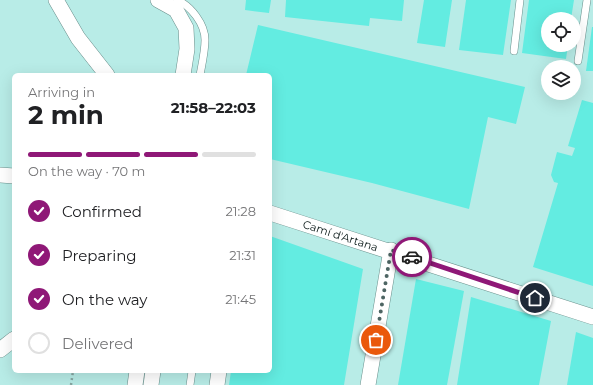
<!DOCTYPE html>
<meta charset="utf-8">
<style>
:root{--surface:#fff;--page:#f6f6f6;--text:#202124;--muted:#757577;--line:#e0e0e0;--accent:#8f1877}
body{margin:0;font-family:Montserrat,sans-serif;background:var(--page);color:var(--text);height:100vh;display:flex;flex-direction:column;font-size:15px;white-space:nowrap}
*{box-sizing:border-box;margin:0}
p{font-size:13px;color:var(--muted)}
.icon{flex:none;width:22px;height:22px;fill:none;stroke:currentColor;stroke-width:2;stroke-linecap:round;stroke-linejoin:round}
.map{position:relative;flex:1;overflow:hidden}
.sheet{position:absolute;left:12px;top:73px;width:260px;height:300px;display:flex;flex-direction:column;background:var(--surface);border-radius:6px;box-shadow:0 4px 16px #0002}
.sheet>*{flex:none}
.controls{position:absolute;left:541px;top:12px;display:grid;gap:8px}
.controls a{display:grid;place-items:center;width:40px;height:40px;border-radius:50%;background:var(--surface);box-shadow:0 4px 16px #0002;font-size:20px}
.pin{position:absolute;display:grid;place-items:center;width:34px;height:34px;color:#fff;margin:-17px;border:2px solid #fff;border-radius:50%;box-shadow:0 1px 4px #0007}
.courier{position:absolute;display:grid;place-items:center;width:40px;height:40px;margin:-20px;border:3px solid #8f1877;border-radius:50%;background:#fff;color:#222;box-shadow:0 1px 5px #0007}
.headline em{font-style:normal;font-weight:700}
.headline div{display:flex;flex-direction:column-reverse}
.headline{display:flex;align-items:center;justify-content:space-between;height:68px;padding:0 16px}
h1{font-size:26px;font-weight:700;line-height:30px}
.bar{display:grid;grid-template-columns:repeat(4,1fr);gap:6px 4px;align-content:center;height:48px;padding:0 16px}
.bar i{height:5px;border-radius:3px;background:var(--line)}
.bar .selected{background:var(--accent)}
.bar p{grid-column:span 4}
ol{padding:0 16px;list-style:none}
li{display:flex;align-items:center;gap:12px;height:44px}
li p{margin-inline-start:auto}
li .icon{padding:4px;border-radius:50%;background:var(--accent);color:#fff;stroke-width:4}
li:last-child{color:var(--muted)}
li i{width:22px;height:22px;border:2px solid var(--line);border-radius:50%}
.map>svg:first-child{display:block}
.built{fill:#b8ece7;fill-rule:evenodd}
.building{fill:#63ece1}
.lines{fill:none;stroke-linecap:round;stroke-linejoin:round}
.service-casing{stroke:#688f8b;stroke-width:8}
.minor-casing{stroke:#688f8b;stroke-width:16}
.path{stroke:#86a6a2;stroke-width:2.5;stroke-dasharray:2 3;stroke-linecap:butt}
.service{stroke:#fff;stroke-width:7}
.minor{stroke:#fff;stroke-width:15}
.done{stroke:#4d6563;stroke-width:4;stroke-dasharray:0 7.2}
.route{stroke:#8f1877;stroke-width:5}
.labels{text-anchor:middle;stroke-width:3.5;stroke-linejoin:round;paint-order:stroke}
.street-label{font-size:11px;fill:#071615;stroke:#fff}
</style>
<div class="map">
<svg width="593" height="385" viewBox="0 0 593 385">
<rect width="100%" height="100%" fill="#cff9f4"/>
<!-- built -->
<path class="built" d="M0,0h593v385h-593zM548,19h26v26h-26zM548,67h26v26h-26zM14,75h256v296h-256z"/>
<!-- building -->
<g class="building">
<path d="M246,0h25l-2,13 -24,-3z"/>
<path d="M286,0h118l-2,21 -32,-3 -1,8 -84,-9z"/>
<path d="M424,0h28l-7,47 -28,-4z"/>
<path d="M466,0h45l-8,55 -44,-5z"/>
<path d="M529,0h45l-3,19h-23v26h20l-2,14 -44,-6z"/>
<path d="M258,25l267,62 -9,37 -28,-7 -19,92 -97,-26 -102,-24v-84h-24z"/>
<path d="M592,27h1v44h-7z"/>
<path d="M582,100l11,3v183l-60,-19 25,-84 -4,-1 -3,-7 6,-23 15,4 3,-8 -7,-2z"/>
<path d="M270,236l93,33 -19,116h-115l2,-14h39z"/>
<path d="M416,279l48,12 -17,94h-49z"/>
<path d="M471,297l80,24 -12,64h-82z"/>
<path d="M576,332l17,6v47h-26z"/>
</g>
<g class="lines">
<!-- service casing -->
<g class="service-casing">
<g id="service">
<path d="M177,0c14,6 28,24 28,40 0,11 -3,24 -5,35"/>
<path d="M514,51l6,-51"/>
<path d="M578,61l9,-61"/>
<path d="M190,385l2,-14"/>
</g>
</g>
<!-- minor casing -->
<g class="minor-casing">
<g id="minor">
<path d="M56,0l22,38 29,37"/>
<path d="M158,0l18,10 10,18 1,21 -4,26"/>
<path d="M0,175l14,1"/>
<path id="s1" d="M270,213l323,104"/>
<path d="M0,350l14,-11"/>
<path d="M135,385l2,-14"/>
<path d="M151,385l2,-14"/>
<path d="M217,385l2,-14"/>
<path d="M368,385l23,-135"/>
</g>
</g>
<!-- path -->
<path class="path" d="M71,385l2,-14"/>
<!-- service -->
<use href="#service" class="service"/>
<!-- minor -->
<use href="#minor" class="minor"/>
</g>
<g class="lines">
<!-- done -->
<path class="done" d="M376,340l15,-90 21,7"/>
<!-- route -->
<path class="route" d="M412,257l123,41"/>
</g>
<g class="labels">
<!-- street labels -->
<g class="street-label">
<text dy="4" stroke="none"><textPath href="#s1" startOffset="74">Camí d'Artana</textPath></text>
</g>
</g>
</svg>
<div class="controls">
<a><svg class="icon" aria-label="locate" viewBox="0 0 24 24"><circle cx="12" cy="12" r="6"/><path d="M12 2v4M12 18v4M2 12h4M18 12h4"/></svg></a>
<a><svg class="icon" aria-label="layers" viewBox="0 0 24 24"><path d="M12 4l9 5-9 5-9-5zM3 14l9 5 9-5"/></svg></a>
</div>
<div class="pin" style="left:376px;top:340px;background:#ea580c"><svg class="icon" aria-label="bag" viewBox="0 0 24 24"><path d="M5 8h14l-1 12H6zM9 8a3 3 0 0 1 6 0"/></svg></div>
<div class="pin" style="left:535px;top:298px;background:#1f2937"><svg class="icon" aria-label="home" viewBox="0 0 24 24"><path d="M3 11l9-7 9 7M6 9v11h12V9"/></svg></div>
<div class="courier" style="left:412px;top:257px"><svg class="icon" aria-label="car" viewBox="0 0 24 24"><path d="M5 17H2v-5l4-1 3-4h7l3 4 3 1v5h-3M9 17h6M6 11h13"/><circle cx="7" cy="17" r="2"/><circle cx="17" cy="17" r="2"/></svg></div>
<section class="sheet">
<div class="headline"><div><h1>2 min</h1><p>Arriving in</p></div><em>21:58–22:03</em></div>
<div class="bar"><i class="selected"></i><i class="selected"></i><i class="selected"></i><i></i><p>On the way · 70 m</p></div>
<ol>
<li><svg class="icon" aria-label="check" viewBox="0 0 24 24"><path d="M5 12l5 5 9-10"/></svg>Confirmed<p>21:28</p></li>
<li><svg class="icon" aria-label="check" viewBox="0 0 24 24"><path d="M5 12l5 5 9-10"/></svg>Preparing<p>21:31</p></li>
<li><svg class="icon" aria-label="check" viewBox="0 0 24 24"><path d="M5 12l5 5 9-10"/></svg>On the way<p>21:45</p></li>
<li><i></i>Delivered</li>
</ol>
</section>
</div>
